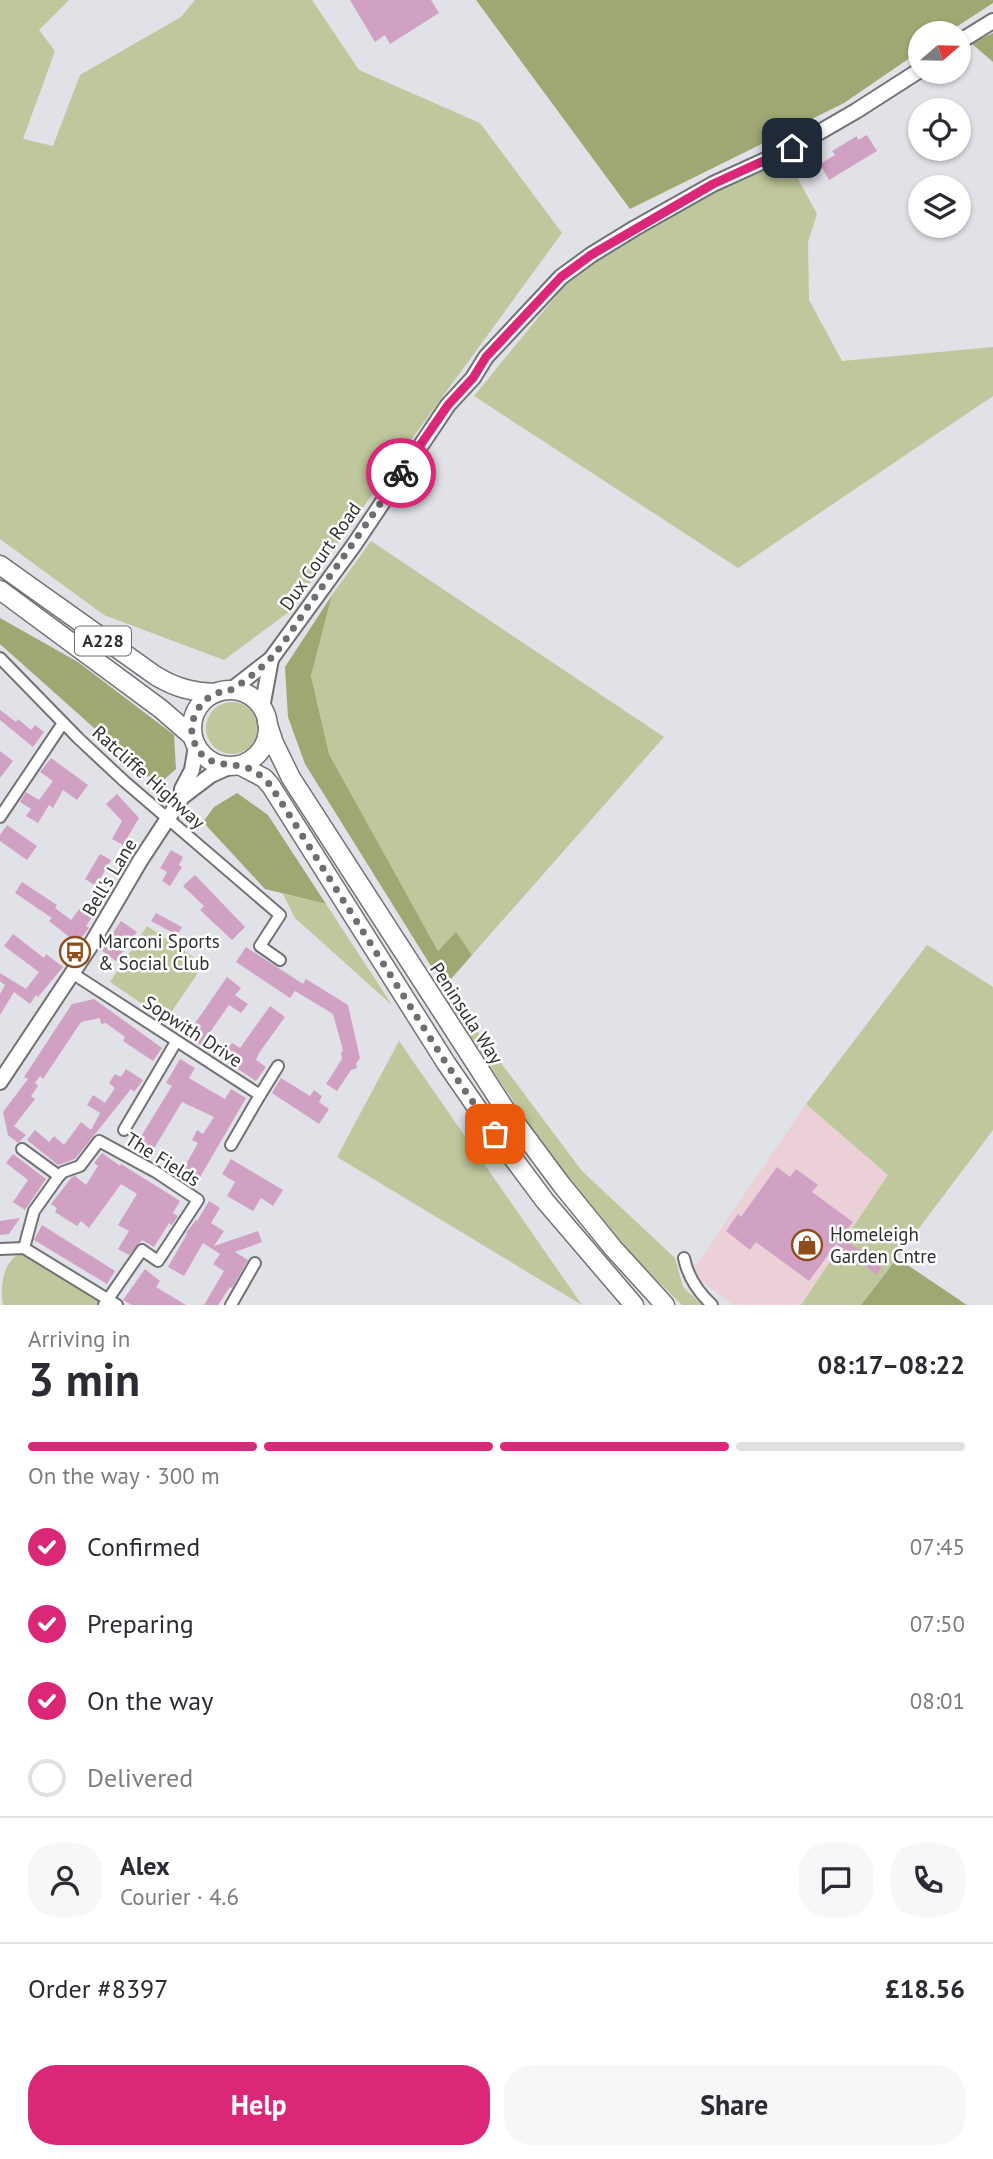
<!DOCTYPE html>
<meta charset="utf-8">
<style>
:root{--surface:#fff;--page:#f7f7f7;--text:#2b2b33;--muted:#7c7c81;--line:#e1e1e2;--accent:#db2777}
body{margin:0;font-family:"PT Sans",sans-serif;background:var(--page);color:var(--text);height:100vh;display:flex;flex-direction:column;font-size:26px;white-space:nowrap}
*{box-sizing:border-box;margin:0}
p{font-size:23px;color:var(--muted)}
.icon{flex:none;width:38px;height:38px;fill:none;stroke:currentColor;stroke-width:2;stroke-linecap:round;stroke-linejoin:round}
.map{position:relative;height:1305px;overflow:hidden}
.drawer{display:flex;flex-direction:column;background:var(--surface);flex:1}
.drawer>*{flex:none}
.needle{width:46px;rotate:70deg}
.fabs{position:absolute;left:908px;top:21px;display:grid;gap:14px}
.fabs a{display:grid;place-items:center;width:63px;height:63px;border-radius:50%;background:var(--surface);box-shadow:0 2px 5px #0004;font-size:35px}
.pin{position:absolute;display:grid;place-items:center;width:60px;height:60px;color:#fff;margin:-30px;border-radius:14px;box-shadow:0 4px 10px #0006}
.courier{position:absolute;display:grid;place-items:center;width:70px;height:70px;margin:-35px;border:5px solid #db2777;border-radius:50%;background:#fff;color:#222;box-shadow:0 2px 9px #0007}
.head em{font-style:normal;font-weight:700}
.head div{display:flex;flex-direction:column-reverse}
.head{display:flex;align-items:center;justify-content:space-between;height:119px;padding:0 28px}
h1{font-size:46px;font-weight:700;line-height:52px}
.bar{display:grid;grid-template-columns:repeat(4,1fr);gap:10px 7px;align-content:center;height:84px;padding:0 28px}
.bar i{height:9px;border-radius:5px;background:var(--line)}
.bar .active{background:var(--accent)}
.bar p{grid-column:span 4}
.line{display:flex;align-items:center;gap:18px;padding:0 28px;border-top:2px solid var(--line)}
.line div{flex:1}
.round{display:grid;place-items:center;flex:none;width:74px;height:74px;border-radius:28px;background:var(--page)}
ol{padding:0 28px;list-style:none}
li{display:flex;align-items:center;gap:21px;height:77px}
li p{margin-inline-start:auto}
li .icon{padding:7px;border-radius:50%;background:var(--accent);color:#fff;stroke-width:4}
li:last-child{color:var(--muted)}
li i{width:38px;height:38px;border:4px solid var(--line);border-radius:50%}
.action{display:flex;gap:14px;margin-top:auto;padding:14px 28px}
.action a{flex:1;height:80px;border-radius:28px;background:var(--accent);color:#fff;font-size:28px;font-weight:700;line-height:80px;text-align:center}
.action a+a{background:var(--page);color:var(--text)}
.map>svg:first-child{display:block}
.commercial{fill:#ebd1d7}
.green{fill:#bfc79c}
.forest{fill:#9fa873}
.building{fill:#d1a1c4}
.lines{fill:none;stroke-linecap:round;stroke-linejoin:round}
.minor-casing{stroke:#707276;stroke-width:14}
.tertiary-casing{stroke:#707276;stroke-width:18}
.primary-casing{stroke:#707276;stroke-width:21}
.minor{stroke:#fff;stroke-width:10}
.tertiary{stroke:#fff;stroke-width:14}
.primary{stroke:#fff;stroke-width:18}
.done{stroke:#6d6e71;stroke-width:7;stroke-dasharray:0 12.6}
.route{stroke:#db2777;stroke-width:9}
.labels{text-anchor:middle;stroke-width:5;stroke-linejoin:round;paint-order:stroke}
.shield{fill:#fff;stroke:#6d6e6f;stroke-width:2}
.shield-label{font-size:18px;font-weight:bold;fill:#2f3031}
.street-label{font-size:19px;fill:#2f3031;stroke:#fff}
.poi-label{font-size:19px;fill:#2f3031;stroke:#fff;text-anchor:start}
</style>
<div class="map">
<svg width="993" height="1305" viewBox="0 0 993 1305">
<rect width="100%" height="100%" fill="#e0e2e7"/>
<!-- commercial -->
<path class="commercial" d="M806,1104l83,71 -88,130h-68l-42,-32z"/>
<!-- green -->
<g class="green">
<path d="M0,0h69l-30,30 16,21 -32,88 30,7 27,-71 101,-58 14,-17h117l47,70 121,53 82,110 -167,229 -105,149 -66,49 -120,-45 -104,-76z"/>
<path d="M788,160l29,54 -9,28 1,58 33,61 151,-14v49l-255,172 -264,-172 99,-121 136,-80z"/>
<path d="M371,541l293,196 -192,218 -16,-22 -18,18 -109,-197 -18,-78 21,-81z"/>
<circle cx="232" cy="728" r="26"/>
<path d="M283,894l43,10 66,101 -97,-87z"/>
<path d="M147,926l57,38 -38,56 -56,-38z"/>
<path d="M927,945l66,42v143l-132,175h-60l87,-130 -82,-71z"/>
<path d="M444,987l138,184 93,87 8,29 19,18h-20l-63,-62 -67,-84 -108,-162z"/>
<path d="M399,1041l183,264 -245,-148z"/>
<path d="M23,1253l75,46v6h-95c-3,-17 -1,-46 20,-52z"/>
</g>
<!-- forest -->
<g class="forest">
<path d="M476,0h517v3l-46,30h-27v18l-76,52 -214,106z"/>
<path d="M993,33v29l-22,-19z"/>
<path d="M332,595l-21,81 18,78 109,197 18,-19 16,23 -28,32 -139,-223 -17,-47 -3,-50z"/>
<path d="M0,618l78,44 96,73 2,34 -18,16 -158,-141z"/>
<path d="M237,793l31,22 58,89 -61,-15 -62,-67 11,-15z"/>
<path d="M897,1258l70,47h-106z"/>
</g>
<!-- building -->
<g class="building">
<path d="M350,0h81l8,13 -49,31 -5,-9 -10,7z"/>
<path d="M867,135l10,16 -48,29 -9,-16 15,-9 -3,-4 25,-15 1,4z"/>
<path d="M0,710l16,12 2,-3 13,11 4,-5 9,7 -11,15 -33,-27z"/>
<path d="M0,751l13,10 -13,17z"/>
<path d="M51,758l37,27 -11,15 -14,-10 -10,18 -4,-3 -11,18 -12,-7 5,-7 -11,-7 6,-10 13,8 14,-19 -13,-9z"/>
<path d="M117,794l22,24 -16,27 -11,-6 10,-18 -16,-17z"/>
<path d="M7,825l30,21 -10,14 -27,-19v-6z"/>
<path d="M171,850l12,7 -4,8 3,2 -12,19 -8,-5 5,-9 -7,-4z"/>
<path d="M100,854l11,6 -15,26 -11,-7z"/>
<path d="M195,875l50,52 -13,13 -32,-30 4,-4 -21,-20z"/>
<path d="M22,882l35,23 -2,3 16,12 13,-17 12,9 -10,14 3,2 -12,15 -28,-22 3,-3 -37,-25z"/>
<path d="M156,913l26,14 -5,8 -26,-14z"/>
<path d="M121,921l16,11 -21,29 -15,-11z"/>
<path d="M13,934l31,24 2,-4 17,13 -25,30 -2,-2 -6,9 -16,-12 -14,23v-21l5,-9 -5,-4v-8l26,16 13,-17 -35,-26z"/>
<path d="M246,947l57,37 3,-5 42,26 12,53 -4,6 1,4 -6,2 -14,21 -11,-7 16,-25 -1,-6 2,-3 -10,-36 -38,-23 -5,7 -54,-36z"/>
<path d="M227,977l14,11 -6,7 13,9 -7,9 -12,-8 -28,40 -14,-10z"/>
<path d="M94,999l68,49 -9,13 -30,-20 2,-4 -19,-14 -5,1 -1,-6 -19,4 -38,57 -3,-3 -5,7 3,3 -7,10 4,3 -21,27 12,9 -8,8 -10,-8 -5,-23 25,-33 -4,-2 48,-73z"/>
<path d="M270,1006l15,11 -26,36 -3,7 10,7 -10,14 -35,-23 11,-15 8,5z"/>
<path d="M180,1059l15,9 -6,10 15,9 21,12 6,-10 15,9 -50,86 -16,-9 18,-32 -6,-3 5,-10 6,4 11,-17 -32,-15 -32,53 -15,-9 37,-60 -6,-3z"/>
<path d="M126,1069l17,11 -9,12 -3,-3 -56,70 -17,6 -31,-25 8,-10 14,12 5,-6 10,9 17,-23 10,8 9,-17 -13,-8 6,-10 12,8 10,-15 -6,-5 6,-9 6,3z"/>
<path d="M281,1078l29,18 4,-6 8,6 -3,6 10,7 -10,15 -47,-31z"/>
<path d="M102,1153l18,13 1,-2 59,37 -7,12 5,3 -6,9 -3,-2 -15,24 -12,-7 -13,15 -11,-6 11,-18 -11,-6 19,-31 -16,-10 -32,44 -8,-7 -4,5 -22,-14 2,-4 -6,-4 21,-27 3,-1 11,9 12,-19 -4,-3z"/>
<path d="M13,1154l33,25 -21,31 -12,-8 15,-22 -22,-17z"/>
<path d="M231,1159l52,31 -10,16 -12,-8 -8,13 -26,-15 8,-14 -13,-8z"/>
<path d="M777,1167l13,10 6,-8 22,16 -6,7 41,30 -12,15 41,30 -5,8 -41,-31 -27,37 -53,-39 -6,8 -24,-19 12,-17 3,3z"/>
<path d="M209,1201l11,7 -9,15 13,8 -10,15 44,-15 4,11 -27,10 13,8 -16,28 -2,-1 -12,18h-14l20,-34 -11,-7 7,-10 -17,-11 -19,33 -16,-9 19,-33 -1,-1 10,-13 1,1z"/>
<path d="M20,1218l-11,16 -9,1v-14z"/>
<path d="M42,1225l73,46 -8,13 -73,-44z"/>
<path d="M145,1269l15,12 -4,6 30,18h-54l-9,-5z"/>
</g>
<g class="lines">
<!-- minor casing -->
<g class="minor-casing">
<g id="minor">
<path d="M0,658l78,80 46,43 156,134 -20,31 20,14"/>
<path d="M0,817l63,-94"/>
<path d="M72,973l188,122 -29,50"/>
<path d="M260,1095l18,-29"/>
<path d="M124,1130l52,-88"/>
<path d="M22,1149l37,27"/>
<path d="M24,1248l10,-37 25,-35 4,-4 17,-6 19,-25 57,31 42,28 -40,61 -16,-11 -38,55"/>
<path d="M0,1249l24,-1 93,57"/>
<path d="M684,1258c4,19 14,34 28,47"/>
<path d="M231,1305l24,-42"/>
</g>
</g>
<!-- tertiary casing -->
<g class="tertiary-casing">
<g id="tertiary">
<path d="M959,42l34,-21"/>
<path d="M231,690l40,-31 83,-114 94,-140 25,-27 13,-21 75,-80 30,-22 44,-27 78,-44 79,-36 64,-37 64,-41"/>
<path d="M262,708l9,-49"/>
<path d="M182,797v-8l10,-19 4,-24"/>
<path d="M0,1082l89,-134 51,-87 42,-64 29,-22 20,-9"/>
</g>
</g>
<!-- primary casing -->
<g class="primary-casing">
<g id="primary">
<path d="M0,565l156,111c20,12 36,16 60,17"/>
<path d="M0,590l161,119 31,27"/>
<circle cx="230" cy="728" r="38"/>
<path d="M267,722l7,21 17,35 212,328 58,78 52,64 52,57"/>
<path d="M241,766l23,12 7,8 175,277 49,71 50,67 89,104"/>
</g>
</g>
<!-- minor -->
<use href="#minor" class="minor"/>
<!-- tertiary -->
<use href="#tertiary" class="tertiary"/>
<!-- primary -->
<use href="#primary" class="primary"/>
</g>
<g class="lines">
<!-- done -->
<path class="done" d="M401,473c-29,43 -58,85 -89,128 -13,18 -25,39 -40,56 -7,8 -33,30 -42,33 -5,2 -11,2 -16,4 -15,8 -26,27 -21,45 9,26 26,24 47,27 12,1 24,12 31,20l175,277 49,71"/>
<!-- route -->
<path class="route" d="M401,473l47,-68 25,-27 13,-21 75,-80 30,-22 122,-71 79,-36"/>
</g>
<!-- icons -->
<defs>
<g id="bus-ring" transform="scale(1.575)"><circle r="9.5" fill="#fff" stroke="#904d1c" stroke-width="1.5"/><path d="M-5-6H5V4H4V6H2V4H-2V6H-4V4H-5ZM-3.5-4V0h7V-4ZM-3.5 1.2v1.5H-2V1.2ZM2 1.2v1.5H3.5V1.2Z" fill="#904d1c"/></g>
<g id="shop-ring" transform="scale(1.575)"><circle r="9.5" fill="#fff" stroke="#904d1c" stroke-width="1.5"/><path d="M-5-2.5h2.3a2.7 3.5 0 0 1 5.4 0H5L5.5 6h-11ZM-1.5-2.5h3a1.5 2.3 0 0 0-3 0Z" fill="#904d1c"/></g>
</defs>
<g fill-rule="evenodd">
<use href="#bus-ring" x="75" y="952"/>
<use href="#shop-ring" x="807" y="1245"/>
</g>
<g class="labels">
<!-- shield labels -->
<rect class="shield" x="75" y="626.5" width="56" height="29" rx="5"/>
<g class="shield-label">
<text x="103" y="647">A228</text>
</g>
<!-- street labels -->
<g class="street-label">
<text transform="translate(320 556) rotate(-55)" y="7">Dux Court Road</text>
<text transform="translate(149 777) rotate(42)" y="7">Ratcliffe Highway</text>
<text transform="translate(109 877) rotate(-59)" y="7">Bell's Lane</text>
<text transform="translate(467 1013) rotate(57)" y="7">Peninsula Way</text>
<text transform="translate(193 1031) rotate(33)" y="7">Sopwith Drive</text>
<text transform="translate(163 1159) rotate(32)" y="7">The Fields</text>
</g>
<!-- poi labels -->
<g class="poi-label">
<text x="98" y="948">Marconi Sports<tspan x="98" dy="22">&amp; Social Club</tspan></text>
<text x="830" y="1241">Homeleigh<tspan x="830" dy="22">Garden Cntre</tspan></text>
</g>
</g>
</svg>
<div class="fabs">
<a><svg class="needle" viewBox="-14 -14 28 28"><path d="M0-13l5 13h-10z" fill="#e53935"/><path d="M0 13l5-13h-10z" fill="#7c7c81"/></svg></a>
<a><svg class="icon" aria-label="locate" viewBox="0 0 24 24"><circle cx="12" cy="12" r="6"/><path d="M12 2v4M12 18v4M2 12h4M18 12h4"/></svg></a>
<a><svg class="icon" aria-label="layers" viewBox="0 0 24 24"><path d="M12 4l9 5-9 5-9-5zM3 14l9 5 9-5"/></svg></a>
</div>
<div class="pin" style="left:495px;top:1134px;background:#ea580c"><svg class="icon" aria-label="bag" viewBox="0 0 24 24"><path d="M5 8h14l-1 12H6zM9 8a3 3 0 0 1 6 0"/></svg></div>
<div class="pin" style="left:792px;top:148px;background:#1f2937"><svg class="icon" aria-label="home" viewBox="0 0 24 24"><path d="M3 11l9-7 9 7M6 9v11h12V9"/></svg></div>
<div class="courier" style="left:401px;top:473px"><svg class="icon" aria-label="bike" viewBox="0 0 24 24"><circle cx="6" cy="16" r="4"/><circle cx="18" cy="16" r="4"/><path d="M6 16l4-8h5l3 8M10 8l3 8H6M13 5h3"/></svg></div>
</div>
<section class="drawer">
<div class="head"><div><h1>3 min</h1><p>Arriving in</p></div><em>08:17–08:22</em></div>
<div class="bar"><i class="active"></i><i class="active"></i><i class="active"></i><i></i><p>On the way · 300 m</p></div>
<ol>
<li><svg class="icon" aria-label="check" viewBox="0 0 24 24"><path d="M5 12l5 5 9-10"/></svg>Confirmed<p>07:45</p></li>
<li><svg class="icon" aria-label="check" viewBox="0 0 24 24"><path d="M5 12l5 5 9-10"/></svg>Preparing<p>07:50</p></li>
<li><svg class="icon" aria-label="check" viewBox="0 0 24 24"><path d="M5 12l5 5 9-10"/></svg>On the way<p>08:01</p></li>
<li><i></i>Delivered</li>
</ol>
<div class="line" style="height:126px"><a class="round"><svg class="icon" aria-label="person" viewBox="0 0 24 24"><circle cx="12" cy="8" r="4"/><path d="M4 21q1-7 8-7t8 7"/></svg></a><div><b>Alex</b><p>Courier · 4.6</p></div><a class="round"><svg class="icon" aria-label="chat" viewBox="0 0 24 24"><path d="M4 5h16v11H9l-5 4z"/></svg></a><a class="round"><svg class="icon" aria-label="phone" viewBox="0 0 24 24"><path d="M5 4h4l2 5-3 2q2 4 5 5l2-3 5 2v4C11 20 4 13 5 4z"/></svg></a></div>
<div class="line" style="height:91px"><div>Order #8397</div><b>£18.56</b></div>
<div class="action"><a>Help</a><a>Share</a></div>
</section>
